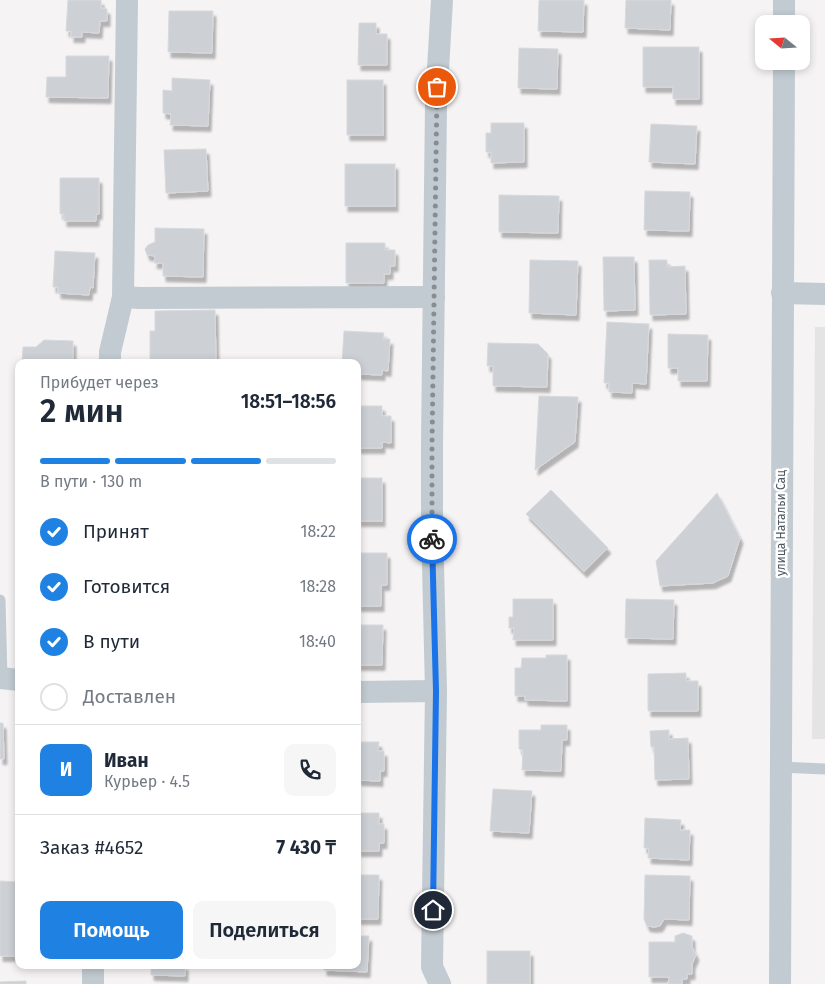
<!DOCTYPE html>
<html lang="ru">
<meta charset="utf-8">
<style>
:root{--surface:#fff;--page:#f6f6f7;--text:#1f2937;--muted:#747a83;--line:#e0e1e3;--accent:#1f82e2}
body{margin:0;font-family:"Fira Sans",sans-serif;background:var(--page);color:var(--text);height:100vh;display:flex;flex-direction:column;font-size:19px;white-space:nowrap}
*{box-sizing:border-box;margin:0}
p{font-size:16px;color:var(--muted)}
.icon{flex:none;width:28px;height:28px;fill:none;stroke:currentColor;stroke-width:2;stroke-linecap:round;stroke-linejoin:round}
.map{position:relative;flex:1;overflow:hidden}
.panel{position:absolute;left:15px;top:359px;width:346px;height:610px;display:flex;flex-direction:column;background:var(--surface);border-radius:10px;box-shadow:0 2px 8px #0003}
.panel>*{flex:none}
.needle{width:32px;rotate:288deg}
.fabs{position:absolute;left:755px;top:15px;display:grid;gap:10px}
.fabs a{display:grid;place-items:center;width:55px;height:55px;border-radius:10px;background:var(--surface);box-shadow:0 2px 8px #0003;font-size:25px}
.pin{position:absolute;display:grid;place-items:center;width:42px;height:42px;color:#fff;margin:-21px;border:2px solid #fff;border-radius:50%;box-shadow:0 1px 5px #0007}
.courier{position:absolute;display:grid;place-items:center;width:50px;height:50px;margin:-25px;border:4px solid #1a73e8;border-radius:50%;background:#fff;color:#222;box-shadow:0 1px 6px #0007}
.headline em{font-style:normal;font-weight:600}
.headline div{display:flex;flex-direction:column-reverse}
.headline{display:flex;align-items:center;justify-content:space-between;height:85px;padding:0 25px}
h1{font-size:32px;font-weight:600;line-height:38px}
.bar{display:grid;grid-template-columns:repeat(4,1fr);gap:8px 5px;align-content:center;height:60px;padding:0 25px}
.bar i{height:6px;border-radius:4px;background:var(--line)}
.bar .on{background:var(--accent)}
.bar p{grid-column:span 4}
.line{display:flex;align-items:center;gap:12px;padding:0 25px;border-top:1px solid var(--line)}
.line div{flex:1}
.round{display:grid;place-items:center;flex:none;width:52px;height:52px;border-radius:10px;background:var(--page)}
ol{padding:0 25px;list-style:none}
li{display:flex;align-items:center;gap:15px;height:55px}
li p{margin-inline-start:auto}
li .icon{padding:5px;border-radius:50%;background:var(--accent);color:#fff;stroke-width:4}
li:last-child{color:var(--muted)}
li i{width:28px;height:28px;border:2px solid var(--line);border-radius:50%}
.button{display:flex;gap:10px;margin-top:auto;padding:10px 25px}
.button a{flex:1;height:58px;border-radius:10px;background:var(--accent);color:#fff;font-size:20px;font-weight:600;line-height:58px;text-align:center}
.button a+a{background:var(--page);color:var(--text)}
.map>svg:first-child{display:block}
.education{fill:#e5e4e5}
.building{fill:#cdd0d4;stroke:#d7d9dd;filter:url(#shadow)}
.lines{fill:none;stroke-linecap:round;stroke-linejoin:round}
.lane{stroke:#c1cbd1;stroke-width:11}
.street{stroke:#c1cbd1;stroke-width:22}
.done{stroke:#868e93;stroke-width:5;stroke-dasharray:0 9}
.route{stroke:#1a73e8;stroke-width:6}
.labels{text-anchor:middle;stroke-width:5;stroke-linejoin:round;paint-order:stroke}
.street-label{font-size:12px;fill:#4a5760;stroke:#fff}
</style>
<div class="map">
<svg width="825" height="984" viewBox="0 0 825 984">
<defs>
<filter id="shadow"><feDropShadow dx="3" dy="5.5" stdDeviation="1" flood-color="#0004"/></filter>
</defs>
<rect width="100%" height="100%" fill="#f5f3f3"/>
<!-- education -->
<path class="education" d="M815,327h10v412h-13z"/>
<!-- building -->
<g class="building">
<path d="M68,0h33v8l6,1v12h-7l-1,12 -17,-1v5h-11v-6h-5z"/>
<path d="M539,0h45l-1,32 -45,-1z"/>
<path d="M626,0h45l-1,30 -45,-2z"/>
<path d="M169,11h44l-1,42 -44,-1z"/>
<path d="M359,23h17v11h11v31h-29z"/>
<path d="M643,47h56v52h-26v-12h-30z"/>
<path d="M519,48l39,1 -1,40 -39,-1z"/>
<path d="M66,56h43l-1,42 -62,-1 1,-20h19z"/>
<path d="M172,78l38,2 -2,46 -38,-1 1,-11 -8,-1v-23l9,1z"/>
<rect x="347" y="80" width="36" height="55"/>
<path d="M491,123h33v39l-33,1v-11h-5v-19h5z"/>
<path d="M651,124l46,2 -2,38 -46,-2z"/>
<path d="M206,149l2,42 -42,2 -2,-43z"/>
<rect x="345" y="164" width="50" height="42"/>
<path d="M60,178h39v36h-3v7h-32v-7h-4z"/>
<path d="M645,191l45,1 -1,39 -45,-1z"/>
<path d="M499,195l60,1 -1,37 -59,-1z"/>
<path d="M155,228l49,1 -1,48 -40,-1v-13h-9l1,-7 -8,-1 -2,-6 3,-4 7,-3z"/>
<path d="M346,243h39v7h10v16h-5v8h-6v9h-38z"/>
<path d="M55,251l40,2 -2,35 -3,-1 -1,8 -31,-2v-6h-5z"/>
<path d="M603,257h31l1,53 -31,1z"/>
<path d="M530,260l48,1 -2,54 -47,-2z"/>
<path d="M649,260h18v7l18,-1 1,48 -36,1z"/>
<path d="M215,310l1,52h-66v-31h5v-20z"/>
<path d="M607,322l42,2 -3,60 -14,-1v10l-23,-1v-9h-5z"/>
<path d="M344,331l40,2 -1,6h7l-2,32 -6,-1v5l-24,-1v-12h-16z"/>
<path d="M668,334l40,1 -1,46h-29v-13h-10z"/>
<path d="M44,340l29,1v21h-51l1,-15h13z"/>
<path d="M488,343l50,1 10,10 -1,33 -54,-1v-20h-6z"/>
<path d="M539,396l39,1 -3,45 -40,28z"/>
<path d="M358,406h24v10h9v27l-9,-1v6h-24z"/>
<rect x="358" y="478" width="24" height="43"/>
<path d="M551,490l57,58 -24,24 -58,-58z"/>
<path d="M717,493l23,45 -12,38 -15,7 -53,3 -4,-25z"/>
<path d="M358,553h29v32h-6v21h-23z"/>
<path d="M513,599h40v41h-40l1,-12h-5v-11h4z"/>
<path d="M626,599l48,1 -1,39 -48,-1z"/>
<path d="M358,625h25l-1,40h-24z"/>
<path d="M546,655h21v46l-42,-1v-4h-10v-28h6l1,-10h24z"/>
<path d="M686,673v8h12v30h-50v-37z"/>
<path d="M0,723h3l1,36h-4z"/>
<path d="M541,725h26v15h-5l-1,31 -39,-1 1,-20 -4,-1v-19h22z"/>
<path d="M669,730v9l19,-1 1,41 -34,1 -1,-33h-3l-1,-16z"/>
<path d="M358,742h21l-1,9h6v20h-4v10l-22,-1z"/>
<path d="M493,789l39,2 -3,42 -39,-2z"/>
<path d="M358,813h21v11h5v19h-5v8h-21z"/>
<path d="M645,818l36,2 -1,10h10l-1,30 -41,-2 1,-10h-5z"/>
<path d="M358,875h21l-1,44h-20z"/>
<path d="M645,875l45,1 -1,44 -25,-1 -4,7 -6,1 -7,-1 -3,-7z"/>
<path d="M0,881l19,1v74h-19z"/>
<path d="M683,933l9,3v11l4,8 -4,9v10h-5v5h-5v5h-14l1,-7h-20v-35h26v-6z"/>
<path d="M358,936h11l-2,36 -43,-2v-5h34z"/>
<rect x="487" y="951" width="43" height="33"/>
<path d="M151,965h34v11l-34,-1z"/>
<path d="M26,981v3h-26v-2z"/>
</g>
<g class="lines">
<!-- lane -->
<g class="lane">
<path d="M0,600l2,78"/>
<path d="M780,767l45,2"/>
</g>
<!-- street -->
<g class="street">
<path d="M784,24v-24"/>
<path d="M782,293l43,1"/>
<path d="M123,297l17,1 294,-1"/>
<path d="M110,362v-10l13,-55 4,-297"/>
<path d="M0,678l19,2"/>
<path d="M358,692l78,-1"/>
<path d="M93,965v19"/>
<path d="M440,984l-8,-17 4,-276 -4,-169v-77l4,-341 6,-104"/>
<path d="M780,984l4,-923"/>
</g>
</g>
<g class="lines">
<!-- done -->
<path class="done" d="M432,539v-94l5,-358"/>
<!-- route -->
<path class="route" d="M432,539l4,152 -3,219"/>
</g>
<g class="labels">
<!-- street labels -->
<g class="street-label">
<text transform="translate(781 523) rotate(-90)" y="4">улица Натальи Сац</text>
</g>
</g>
</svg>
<div class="fabs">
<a><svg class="needle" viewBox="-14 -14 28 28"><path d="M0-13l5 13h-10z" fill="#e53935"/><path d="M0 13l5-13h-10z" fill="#747a83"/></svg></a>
</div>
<div class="pin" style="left:437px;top:87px;background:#ea580c"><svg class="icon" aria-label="bag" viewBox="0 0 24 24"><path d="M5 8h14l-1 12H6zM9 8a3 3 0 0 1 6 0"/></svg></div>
<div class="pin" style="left:433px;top:910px;background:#1f2937"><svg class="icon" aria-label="home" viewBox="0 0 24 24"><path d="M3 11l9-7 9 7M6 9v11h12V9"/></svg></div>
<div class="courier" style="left:432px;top:539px"><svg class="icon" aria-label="bike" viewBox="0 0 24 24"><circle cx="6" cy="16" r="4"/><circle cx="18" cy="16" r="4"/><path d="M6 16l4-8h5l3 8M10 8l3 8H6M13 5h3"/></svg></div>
<section class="panel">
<div class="headline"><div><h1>2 мин</h1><p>Прибудет через</p></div><em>18:51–18:56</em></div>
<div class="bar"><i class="on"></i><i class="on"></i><i class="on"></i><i></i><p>В пути · 130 m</p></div>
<ol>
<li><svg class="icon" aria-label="check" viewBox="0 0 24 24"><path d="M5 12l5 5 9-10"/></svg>Принят<p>18:22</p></li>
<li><svg class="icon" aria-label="check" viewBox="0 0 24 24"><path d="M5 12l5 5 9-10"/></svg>Готовится<p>18:28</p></li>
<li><svg class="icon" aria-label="check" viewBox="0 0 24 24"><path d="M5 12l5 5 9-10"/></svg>В пути<p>18:40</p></li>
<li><i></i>Доставлен</li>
</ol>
<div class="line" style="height:90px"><b class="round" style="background:var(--accent);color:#fff">И</b><div><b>Иван</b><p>Курьер · 4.5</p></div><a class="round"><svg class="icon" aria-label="phone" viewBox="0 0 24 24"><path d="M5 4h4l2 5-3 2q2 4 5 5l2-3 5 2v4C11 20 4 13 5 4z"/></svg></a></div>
<div class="line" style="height:65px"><div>Заказ #4652</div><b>7 430 ₸</b></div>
<div class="button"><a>Помощь</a><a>Поделиться</a></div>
</section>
</div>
